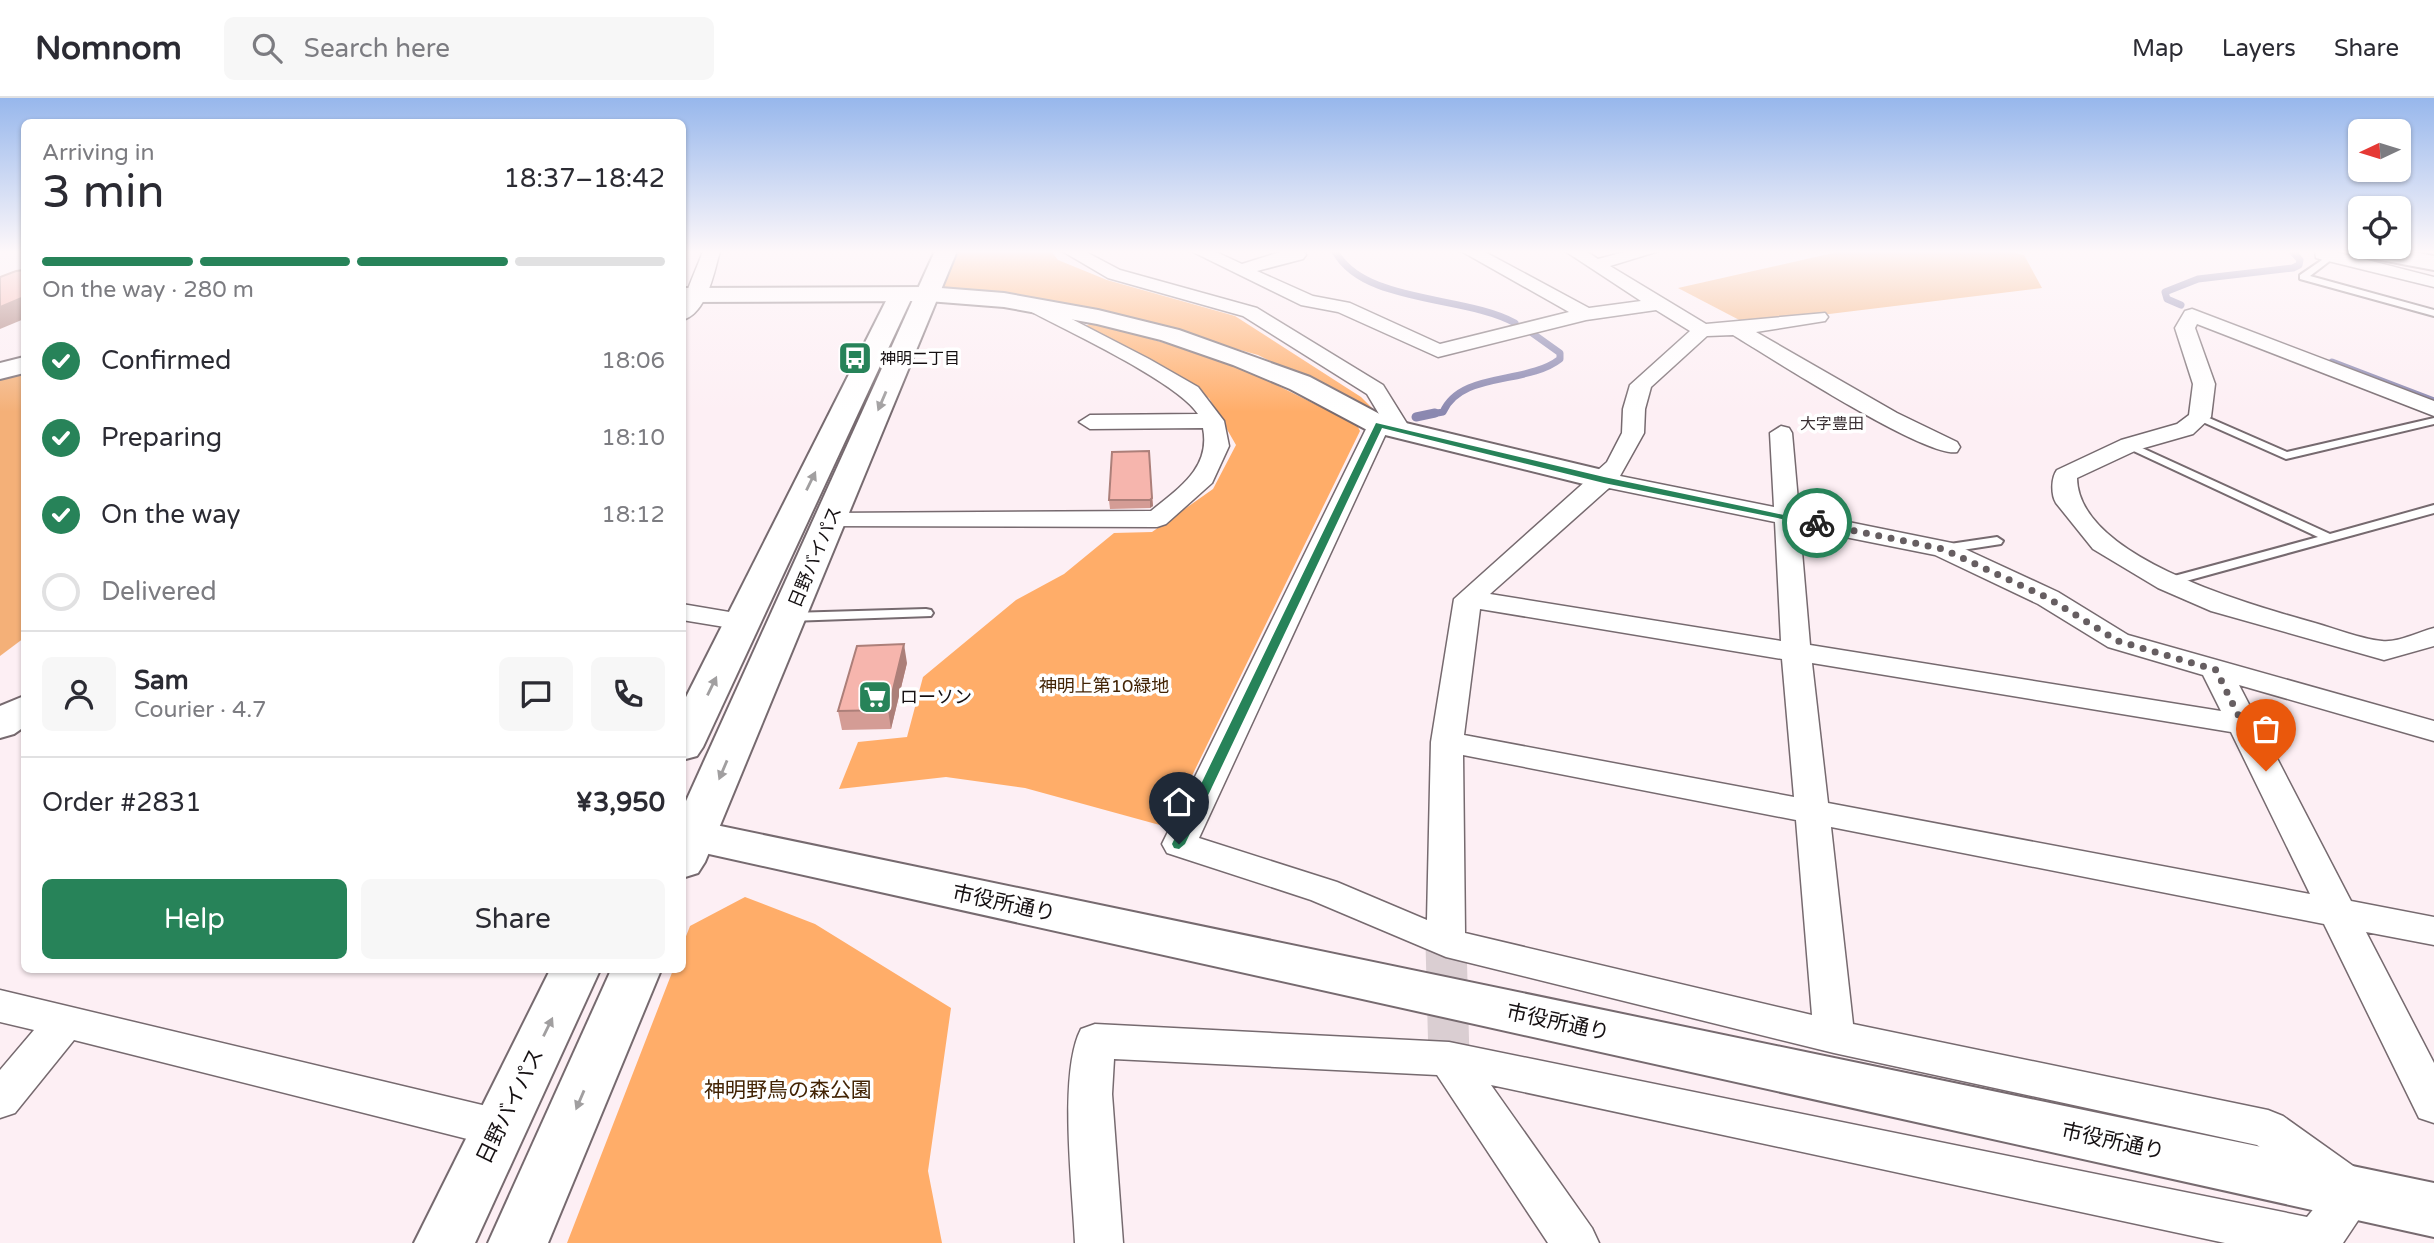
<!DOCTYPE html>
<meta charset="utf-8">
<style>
:root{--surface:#fff;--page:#f7f7f7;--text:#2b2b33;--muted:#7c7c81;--line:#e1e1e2;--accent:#278359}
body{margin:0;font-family:"Varela Round","Noto Sans JP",sans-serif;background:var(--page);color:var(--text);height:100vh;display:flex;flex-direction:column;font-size:26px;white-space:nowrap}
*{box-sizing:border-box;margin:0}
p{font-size:23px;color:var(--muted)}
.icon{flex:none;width:38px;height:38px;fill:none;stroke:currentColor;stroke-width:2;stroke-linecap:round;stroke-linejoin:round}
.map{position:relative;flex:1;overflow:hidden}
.side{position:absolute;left:21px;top:21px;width:665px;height:854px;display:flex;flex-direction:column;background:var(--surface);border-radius:10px;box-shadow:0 2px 5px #0004}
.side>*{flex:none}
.needle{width:46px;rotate:266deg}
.fabs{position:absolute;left:2348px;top:21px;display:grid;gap:14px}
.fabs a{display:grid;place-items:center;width:63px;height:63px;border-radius:10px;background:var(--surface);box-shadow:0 2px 5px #0004;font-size:35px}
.pin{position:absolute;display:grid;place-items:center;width:60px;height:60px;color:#fff;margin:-72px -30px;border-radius:50% 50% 50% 0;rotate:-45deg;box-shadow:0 0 7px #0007}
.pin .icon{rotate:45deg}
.courier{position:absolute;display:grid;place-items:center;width:70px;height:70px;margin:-35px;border:5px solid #278359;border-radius:50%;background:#fff;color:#222;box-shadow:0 2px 9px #0007}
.headline em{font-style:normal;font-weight:600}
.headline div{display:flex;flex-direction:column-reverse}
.headline{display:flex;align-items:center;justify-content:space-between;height:119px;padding:0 21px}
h1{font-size:46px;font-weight:600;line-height:52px}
.bar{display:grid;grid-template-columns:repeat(4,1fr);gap:10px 7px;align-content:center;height:84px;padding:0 21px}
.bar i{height:9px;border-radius:5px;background:var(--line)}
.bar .active{background:var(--accent)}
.bar p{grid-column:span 4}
.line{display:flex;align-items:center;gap:18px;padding:0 21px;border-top:2px solid var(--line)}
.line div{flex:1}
.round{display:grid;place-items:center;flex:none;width:74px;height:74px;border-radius:10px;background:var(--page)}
ol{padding:0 21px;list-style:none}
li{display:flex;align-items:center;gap:21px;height:77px}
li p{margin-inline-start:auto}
li .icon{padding:7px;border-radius:50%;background:var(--accent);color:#fff;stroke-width:4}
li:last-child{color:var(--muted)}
li i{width:38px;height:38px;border:4px solid var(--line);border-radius:50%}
.primary-button{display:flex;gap:14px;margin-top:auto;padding:14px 21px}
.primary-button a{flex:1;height:80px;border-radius:10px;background:var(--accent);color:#fff;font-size:28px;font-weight:600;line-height:80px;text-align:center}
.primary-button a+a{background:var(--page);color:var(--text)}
header{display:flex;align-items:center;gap:42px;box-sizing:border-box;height:98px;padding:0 35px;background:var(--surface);border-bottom:2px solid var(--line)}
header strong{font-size:33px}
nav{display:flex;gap:38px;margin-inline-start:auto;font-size:24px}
.search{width:490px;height:63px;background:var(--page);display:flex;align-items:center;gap:18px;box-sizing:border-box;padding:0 24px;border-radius:10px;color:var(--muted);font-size:26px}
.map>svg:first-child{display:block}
.green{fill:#f4b078}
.forest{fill:#ffad69}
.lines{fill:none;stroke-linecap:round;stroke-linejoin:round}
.stream-far1{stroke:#8b88b0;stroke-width:7}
.stream{stroke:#8b88b0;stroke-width:9}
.street-tunnel{stroke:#daced2;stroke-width:41;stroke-dasharray:41 21;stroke-linecap:butt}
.lane-casing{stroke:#766a6f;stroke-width:4}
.street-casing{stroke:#766a6f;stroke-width:3}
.secondary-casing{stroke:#766a6f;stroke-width:4}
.highway-casing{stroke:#766a6f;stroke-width:4}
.lane{fill:#fff;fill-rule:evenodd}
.street{fill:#fff;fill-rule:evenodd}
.secondary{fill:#fff;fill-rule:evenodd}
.highway{fill:#fff;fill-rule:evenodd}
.wall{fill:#d49c95}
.shaded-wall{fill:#ac7f79}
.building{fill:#f6b5ad;stroke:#ac7f79;stroke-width:2}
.oneway{fill:#a19fa0}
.route{fill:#278359}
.done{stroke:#665e61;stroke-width:7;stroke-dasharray:0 12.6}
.labels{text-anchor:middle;stroke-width:7;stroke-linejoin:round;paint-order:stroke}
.far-poi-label{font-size:16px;fill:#151012;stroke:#fff;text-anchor:start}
.far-neighbourhood-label{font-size:16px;fill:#3b3034;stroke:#fff}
.street-label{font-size:18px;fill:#151012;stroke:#fff}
.park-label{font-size:18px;fill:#432405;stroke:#fff}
.poi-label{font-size:18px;fill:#151012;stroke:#fff;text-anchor:start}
.near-street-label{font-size:21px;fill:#151012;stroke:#fff}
.near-park-label{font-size:21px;fill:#432405;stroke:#fff}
</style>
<header>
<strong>Nomnom</strong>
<div class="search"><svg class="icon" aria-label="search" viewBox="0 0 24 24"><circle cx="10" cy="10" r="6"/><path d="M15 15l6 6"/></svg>Search here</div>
<nav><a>Map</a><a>Layers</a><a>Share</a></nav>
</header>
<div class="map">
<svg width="2434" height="1145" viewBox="0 0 2434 1145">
<rect width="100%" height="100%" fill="#fdeff4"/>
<!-- green -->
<g class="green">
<path d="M1842,153h166l16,4 18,33 -295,36 -69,-36z"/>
<path d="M24,273v267l-24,18v-279z"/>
</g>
<!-- forest -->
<g class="forest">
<path d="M959,153h92l7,9 49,20 128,36 126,81 18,18 -121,-60 -159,-45 -157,-23z"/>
<path d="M1092,224l138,40 127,63 3,6 -193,396 -142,-39 -79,-11 -107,12 19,-47 49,-5 16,-60 93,-77 48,-26 50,-41 38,-1 61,-43 23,-44 -27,-47 -127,-69z"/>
<path d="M745,799l70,27 136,84 -23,163 14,72h-375l106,-273h9l1,-26 7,-18z"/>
</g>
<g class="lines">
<!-- stream-far1 -->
<g class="stream-far1">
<path d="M1335,153c28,53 130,44 180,72"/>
<path d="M2181,207l-14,-6 -2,-7 33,-13 95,-11 6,-3 1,-5 -8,-9"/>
<path d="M2332,264l102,39"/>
<path d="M1426,317l17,-3c18,-41 84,-27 117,-53v-6l-28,-20"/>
</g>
<!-- stream -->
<path class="stream" d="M1416,319l19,-4"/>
<!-- street-tunnel -->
<path class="street-tunnel" d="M1446,845l3,116"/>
<!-- lane casing -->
<g class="lane-casing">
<g id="lane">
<path d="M2322,154l9,8 -21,16 124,34v6l-134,-37v-4l22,-15 -4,-6z"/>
<path d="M2200,316l87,38 147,-34v6l-148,35 -90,-40 -1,-2z"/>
<path d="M2129,344l201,92 104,-29v8l-266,73 -6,-4 1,-3 155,-42 -193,-90v-4z"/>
<path d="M1997,439l6,4 -2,3 -58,9 -6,-4 6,-4z"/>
<path d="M926,511l5,1 2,3 -2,3 -141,5 -7,-4 7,-4z"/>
</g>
</g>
<!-- street casing -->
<g class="street-casing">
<g id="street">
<path d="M703,153h17c-6,21 -13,63 -38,69 0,-24 13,-46 21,-69z"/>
<path d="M1062,153h22l36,19 137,38 126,77 28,45 -11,7 -8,-2 -4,-6 -189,409 138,44 90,38 4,-178 23,-143 153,-137 15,-29 1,-24 7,-24 60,-54 -34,-21 -70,10 -148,37 -100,-45 -37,-7 -110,-54h23l28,13 41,-13h20l3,4 -3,4 -46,12 56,25 37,7 90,41 129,-32 -108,-61h22l106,57 52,-7 -76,-50h21l12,8 30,-8h31l-49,15 96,58 119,-11 3,4 -3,4 -69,11 141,81 60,29 3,5 -3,5c-30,7 -189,-96 -224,-117l-26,1 -56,51 -6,22 -1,24 -24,43 154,31 -4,-74 11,-7 8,2 3,5 7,79 153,31 106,49 70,43 306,86v20l-195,-56 112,216 83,16v28l-68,-13 68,131v60l-15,-5 -95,-194 -493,-97 22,197 415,86 15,6 87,62 7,14 -34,51h-118l-734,-158 101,143 7,15h-51l-111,-168 -323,-16 -2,35 11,149h-48c-2,-52 -17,-170 6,-214l14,-5 354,18 858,175 17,-21 -67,-51 -423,-92 -388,-96 -135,-57 -144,-47 -5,-9 206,-419 3,-5 11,-1 -15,-25 -124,-78 -135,-38zM1609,390l166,34 6,119 -291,-47zM1800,430l135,27 103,49 70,43 95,28 18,36 -411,-66zM1480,511l302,50 12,138 -330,-62zM1812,565l419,69 79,162 -482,-91zM1463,657l333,65 16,195 -347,-82z"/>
<path d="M2315,153h17l102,26v10l-118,-29z"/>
<path d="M1033,201l116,60 49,28 26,34 5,25 -17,37 -46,41 -9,3 -336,-1 -4,-5 4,-5 9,-3 321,-2c28,-23 60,-43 52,-83l-113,1 -11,-7 11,-7 108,-1c-20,-32 -133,-84 -172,-105l-2,-4 2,-4z"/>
<path d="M2192,211l242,92v15l-237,-92 -2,4 20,56 -4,33 -18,17 -56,16 -60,28c1,80 175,127 238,145 21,6 46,16 67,18 15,2 37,-9 52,-13v18l-50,14 -173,-49 -53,-23 -65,-39 -37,-46c-5,-8 -5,-25 1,-33l64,-30 56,-16 12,-9 4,-31 -18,-56 10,-17z"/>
<path d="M682,506l71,12 4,6 -4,6 -10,2 -61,-10z"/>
<path d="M0,892l499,119 15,6 7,13 -7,13 -15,6 -425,-107 -59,73 -15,5v-48l34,-40 -34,-8z"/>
</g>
</g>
<!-- secondary casing -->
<g class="secondary-casing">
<g id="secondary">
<path d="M928,189l76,6 94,17 81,20 131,47 79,42 226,54 5,7 -5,7 -11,2 -235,-58 -79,-42 -57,-24 -72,-25 -64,-16 -93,-17 -76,-6 -246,1v-14z"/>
<path d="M24,259v16l-24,6v-16z"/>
<path d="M24,598v31l-10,7 -14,4v-32z"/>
<path d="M682,720l1752,365v54l-1752,-389z"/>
</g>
</g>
<!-- highway casing -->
<g class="highway-casing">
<g id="highway">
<path d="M935,153h22l-252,611 -7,11 -16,5v-68z"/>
<path d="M2359,153h49l26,5v14l-64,-12z"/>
<path d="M901,190l8,2 4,5 -210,452 -6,9 -15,4v-55l207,-410 4,-5z"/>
<path d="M550,872h50l-125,273h-61z"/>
<path d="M611,872h50l-113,273h-60z"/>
</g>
</g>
<!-- lane -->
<use href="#lane" class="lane"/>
<!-- street -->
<use href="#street" class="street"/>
<!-- secondary -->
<use href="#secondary" class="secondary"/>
<!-- highway -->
<use href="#highway" class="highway"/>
</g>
<!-- wall -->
<g class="wall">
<path d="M1149,353l4,55 -3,2 -40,1 -1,-9z"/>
<path d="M907,565l-16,66 -49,1 -4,-19z"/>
</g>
<!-- shaded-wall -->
<g class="shaded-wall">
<path d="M24,199v22l-24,10v-22z"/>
<path d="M1152,400l1,8 -3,2v-8z"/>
<path d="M904,546l3,19 -16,66 -3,-19z"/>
</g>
<!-- building -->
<g class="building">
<path d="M24,172v27l-24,10v-30l16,-6z"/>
<path d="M1149,353l3,47 -2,2h-41l3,-48z"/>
<path d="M904,546l-16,66 -50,1 19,-65z"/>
</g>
<!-- one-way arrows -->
<defs><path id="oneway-solid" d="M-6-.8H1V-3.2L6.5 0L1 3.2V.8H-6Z" transform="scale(1.75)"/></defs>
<g class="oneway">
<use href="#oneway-solid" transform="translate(882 303) rotate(113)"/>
<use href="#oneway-solid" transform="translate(811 383) rotate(-64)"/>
<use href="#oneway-solid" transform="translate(712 588) rotate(-64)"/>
<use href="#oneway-solid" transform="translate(723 672) rotate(113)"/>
<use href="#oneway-solid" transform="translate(548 929) rotate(-64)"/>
<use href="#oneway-solid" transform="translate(580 1002) rotate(113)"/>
</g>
<!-- sky -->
<linearGradient id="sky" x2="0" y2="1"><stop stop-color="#97b7ec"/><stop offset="0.49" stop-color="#fef8fa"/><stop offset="1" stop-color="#fef8fa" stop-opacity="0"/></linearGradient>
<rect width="2434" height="314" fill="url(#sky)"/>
<!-- route -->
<path class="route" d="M1376,325l228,54 218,46 -5,3 -213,-43 -222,-55 -197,416 -6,5 -5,-1 -2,-4z"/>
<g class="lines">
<!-- done -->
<path class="done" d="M1817,425l126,26 105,49 70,43 98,29 50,101"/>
</g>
<!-- icons -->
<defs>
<g id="bus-square" transform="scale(1.75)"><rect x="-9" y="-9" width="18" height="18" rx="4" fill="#278359" stroke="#fff"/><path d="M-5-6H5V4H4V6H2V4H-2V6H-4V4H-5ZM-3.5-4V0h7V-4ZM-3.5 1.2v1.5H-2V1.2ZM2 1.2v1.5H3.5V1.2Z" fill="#fff"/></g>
<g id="supermarket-square" transform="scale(1.75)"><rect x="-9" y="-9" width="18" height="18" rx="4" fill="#278359" stroke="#fff"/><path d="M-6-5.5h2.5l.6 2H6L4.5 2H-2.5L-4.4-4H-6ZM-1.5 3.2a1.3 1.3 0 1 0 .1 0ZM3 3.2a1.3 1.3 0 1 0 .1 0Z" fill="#fff"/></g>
</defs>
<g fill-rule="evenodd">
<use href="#bus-square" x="855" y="260"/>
<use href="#supermarket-square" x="875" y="599"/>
</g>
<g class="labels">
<!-- far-poi labels -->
<g class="far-poi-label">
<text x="880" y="266">神明二丁目</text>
</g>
<!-- far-neighbourhood labels -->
<g class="far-neighbourhood-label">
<text x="1832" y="331">大字豊田</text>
</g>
<!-- street labels -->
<g class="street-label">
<text transform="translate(815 459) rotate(-67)" y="6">日野バイパス</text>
</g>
<!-- park labels -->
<g class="park-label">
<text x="1104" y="594">神明上第10緑地</text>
</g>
<!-- poi labels -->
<g class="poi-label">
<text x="900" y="605">ローソン</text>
</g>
<!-- near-street labels -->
<g class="near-street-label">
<text transform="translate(1004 805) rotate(12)" y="7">市役所通り</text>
<text transform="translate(1558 924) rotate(12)" y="7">市役所通り</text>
<text transform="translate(510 1008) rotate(-64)" y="7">日野バイパス</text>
<text transform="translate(2113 1043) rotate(12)" y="7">市役所通り</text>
</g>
<!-- near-park labels -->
<g class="near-park-label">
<text x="788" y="999">神明野鳥の森公園</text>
</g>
</g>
</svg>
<div class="fabs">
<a><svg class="needle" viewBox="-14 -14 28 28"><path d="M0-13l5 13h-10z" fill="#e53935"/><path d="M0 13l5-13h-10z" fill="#7c7c81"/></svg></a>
<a><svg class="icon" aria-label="locate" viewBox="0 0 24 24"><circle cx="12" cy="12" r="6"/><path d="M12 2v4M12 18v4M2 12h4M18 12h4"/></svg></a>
</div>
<div class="pin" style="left:2266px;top:673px;background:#ea580c"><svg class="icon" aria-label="bag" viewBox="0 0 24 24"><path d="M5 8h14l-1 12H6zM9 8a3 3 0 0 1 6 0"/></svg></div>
<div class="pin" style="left:1179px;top:746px;background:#1f2937"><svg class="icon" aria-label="home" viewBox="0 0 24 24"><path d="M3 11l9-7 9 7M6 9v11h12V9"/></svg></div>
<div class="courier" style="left:1817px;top:425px"><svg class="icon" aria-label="bike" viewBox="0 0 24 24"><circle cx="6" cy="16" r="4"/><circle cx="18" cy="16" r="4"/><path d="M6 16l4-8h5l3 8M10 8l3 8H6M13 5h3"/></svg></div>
<section class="side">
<div class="headline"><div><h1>3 min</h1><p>Arriving in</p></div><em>18:37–18:42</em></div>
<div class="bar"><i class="active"></i><i class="active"></i><i class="active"></i><i></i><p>On the way · 280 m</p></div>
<ol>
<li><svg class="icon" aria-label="check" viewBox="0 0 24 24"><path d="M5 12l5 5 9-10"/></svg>Confirmed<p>18:06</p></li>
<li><svg class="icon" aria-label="check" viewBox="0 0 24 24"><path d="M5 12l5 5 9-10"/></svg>Preparing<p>18:10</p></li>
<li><svg class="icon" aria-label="check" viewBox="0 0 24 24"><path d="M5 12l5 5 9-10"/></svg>On the way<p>18:12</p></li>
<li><i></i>Delivered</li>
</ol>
<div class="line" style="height:126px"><a class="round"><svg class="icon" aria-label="person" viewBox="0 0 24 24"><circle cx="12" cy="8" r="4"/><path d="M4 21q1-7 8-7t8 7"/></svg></a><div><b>Sam</b><p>Courier · 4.7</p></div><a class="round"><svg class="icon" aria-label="chat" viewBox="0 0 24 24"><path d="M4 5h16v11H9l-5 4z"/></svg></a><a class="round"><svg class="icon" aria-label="phone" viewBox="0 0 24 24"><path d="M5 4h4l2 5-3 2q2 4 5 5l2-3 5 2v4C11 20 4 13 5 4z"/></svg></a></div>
<div class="line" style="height:91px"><div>Order #2831</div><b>¥3,950</b></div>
<div class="primary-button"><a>Help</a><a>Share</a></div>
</section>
</div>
